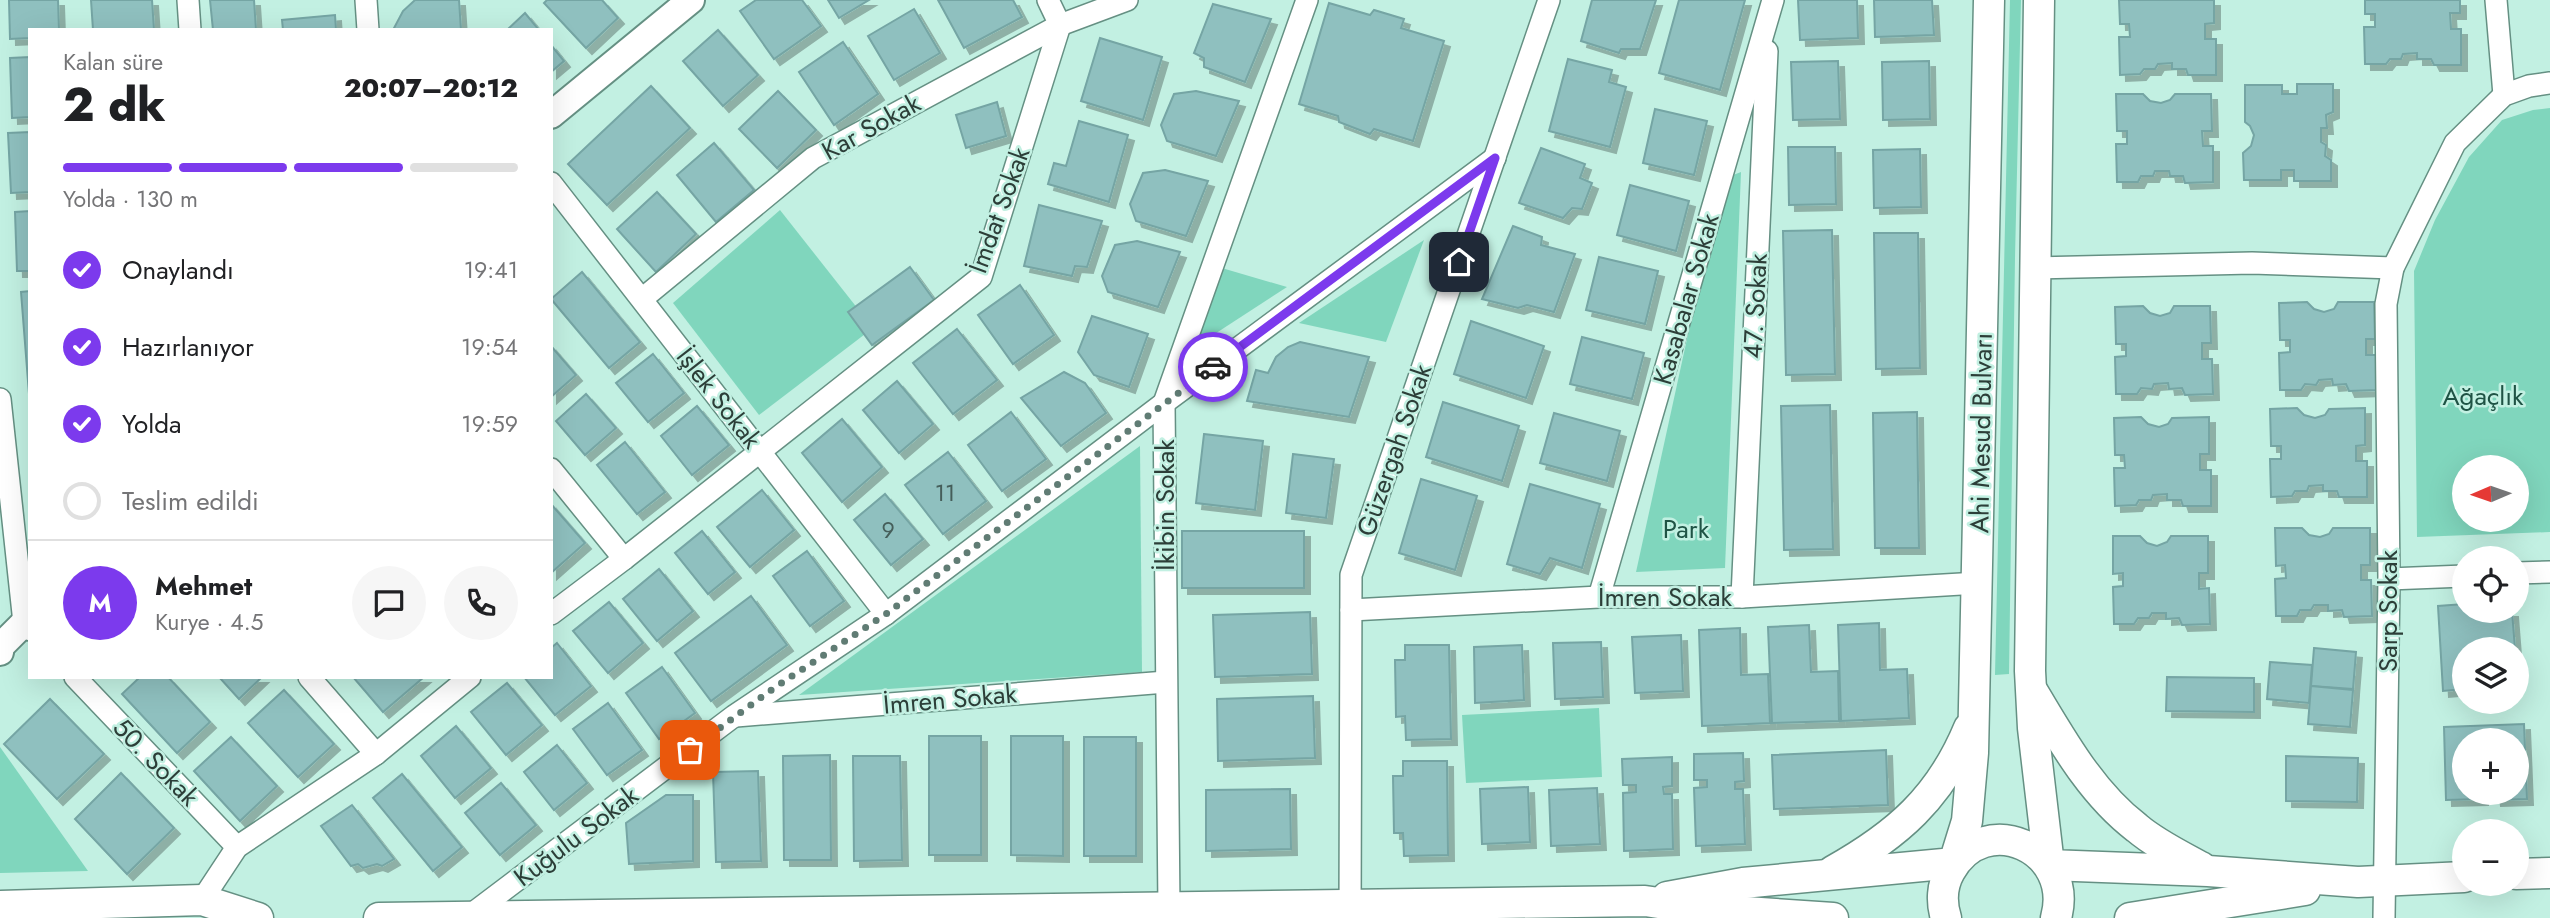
<!DOCTYPE html>
<html lang="tr">
<meta charset="utf-8">
<style>
:root{--surface:#fff;--page:#f6f6f6;--text:#202124;--muted:#757577;--line:#e0e0e0;--accent:#7c3aed}
body{margin:0;font-family:Jost,sans-serif;background:var(--page);color:var(--text);height:100vh;display:flex;flex-direction:column;font-size:26px;white-space:nowrap}
*{box-sizing:border-box;margin:0}
p{font-size:23px;color:var(--muted)}
.icon{flex:none;width:38px;height:38px;fill:none;stroke:currentColor;stroke-width:2;stroke-linecap:round;stroke-linejoin:round}
.map{position:relative;flex:1;overflow:hidden}
.panel{position:absolute;left:28px;top:28px;width:525px;height:651px;display:flex;flex-direction:column;background:var(--surface);border-radius:0px;box-shadow:0 7px 28px #0002}
.panel>*{flex:none}
.needle{width:46px;rotate:268deg}
.fabs{position:absolute;left:2452px;top:455px;display:grid;gap:14px}
.fabs a{display:grid;place-items:center;width:77px;height:77px;border-radius:50%;background:var(--surface);box-shadow:0 7px 28px #0002;font-size:35px}
.pin{position:absolute;display:grid;place-items:center;width:60px;height:60px;color:#fff;margin:-30px;border-radius:14px;box-shadow:0 4px 10px #0006}
.courier{position:absolute;display:grid;place-items:center;width:70px;height:70px;margin:-35px;border:5px solid #7c3aed;border-radius:50%;background:#fff;color:#222;box-shadow:0 2px 9px #0007}
.overview em{font-style:normal;font-weight:800}
.overview div{display:flex;flex-direction:column-reverse}
.overview{display:flex;align-items:center;justify-content:space-between;height:119px;padding:0 35px}
h1{font-size:46px;font-weight:800;line-height:52px}
.bar{display:grid;grid-template-columns:repeat(4,1fr);gap:10px 7px;align-content:center;height:84px;padding:0 35px}
.bar i{height:9px;border-radius:5px;background:var(--line)}
.bar .current{background:var(--accent)}
.bar p{grid-column:span 4}
.line{display:flex;align-items:center;gap:18px;padding:0 35px;border-top:2px solid var(--line)}
.line div{flex:1}
.round{display:grid;place-items:center;flex:none;width:74px;height:74px;border-radius:37px;background:var(--page)}
ol{padding:0 35px;list-style:none}
li{display:flex;align-items:center;gap:21px;height:77px}
li p{margin-inline-start:auto}
li .icon{padding:7px;border-radius:50%;background:var(--accent);color:#fff;stroke-width:4}
li:last-child{color:var(--muted)}
li i{width:38px;height:38px;border:4px solid var(--line);border-radius:50%}
.map>svg:first-child{display:block}
.green{fill:#80d6bd;fill-rule:evenodd}
.building{fill:#8fc0bf;stroke:#75a5a4;stroke-width:2;filter:url(#shadow)}
.lines{fill:none;stroke-linecap:round;stroke-linejoin:round}
.minor-casing{stroke:#659083;stroke-width:24}
.tertiary-casing{stroke:#659083;stroke-width:30}
.secondary-casing{stroke:#659083;stroke-width:33}
.minor{stroke:#fff;stroke-width:21}
.tertiary{stroke:#fff;stroke-width:26}
.secondary{stroke:#fff;stroke-width:30}
.done{stroke:#607c74;stroke-width:7;stroke-dasharray:0 12.6}
.route{stroke:#7c3aed;stroke-width:9}
.labels{text-anchor:middle;stroke-width:5;stroke-linejoin:round;paint-order:stroke}
.number-label{font-size:23px;fill:#455e5a}
.street-label{font-size:26px;fill:#2c3e38;stroke:#c2f0e2}
.park-label{font-size:26px;fill:#1f5345;stroke:#c2f0e2}
</style>
<div class="map">
<svg width="2550" height="918" viewBox="0 0 2550 918">
<defs>
<filter id="shadow"><feDropShadow dx="6" dy="6" stdDeviation="0" flood-color="#0004"/></filter>
</defs>
<rect width="100%" height="100%" fill="#c2f0e2"/>
<!-- green -->
<g class="green">
<path d="M2010,0h11l-6,258 -6,416 -14,1z"/>
<path d="M2550,108v424l-133,5 -3,-266 21,-51 34,-63 33,-37 31,-10zM2464,467h52v53h-52z"/>
<path d="M1741,172l-16,396 -89,4 63,-288 29,-107z"/>
<path d="M780,210l93,118 -114,87 -86,-112z"/>
<path d="M1424,240l-38,102 -87,-19z"/>
<path d="M1215,266l72,21 -100,65z"/>
<path d="M1140,446l2,226 -343,23z"/>
<path d="M1599,708l3,69 -136,6 -4,-68z"/>
<path d="M0,747l88,124 -88,2z"/>
</g>
<!-- building -->
<g class="building">
<path d="M9,0h49l1,30h-29v8l-20,1z"/>
<path d="M91,0h61l2,30h-61z"/>
<path d="M210,0h44l2,30h-43z"/>
<path d="M415,0h44l2,30h-68l10,-19z"/>
<path d="M547,0h55l16,18 -32,30 -42,-45z"/>
<path d="M756,0h46l19,26 -47,33 -34,-48z"/>
<path d="M828,0h41l-30,18z"/>
<path d="M938,0h75l9,17 -58,31z"/>
<path d="M1592,0h64l-16,49h-19l-2,4 -38,-12z"/>
<path d="M1679,0h66l-25,90 -61,-17z"/>
<path d="M1798,0h59l1,38 -58,2z"/>
<path d="M1874,0h58l2,35 -59,2z"/>
<path d="M2119,0h95v23l-9,1v15h11v36h-28l-2,-6h-14v-6l-14,1 -3,5h-11l-4,5 -20,1 -1,-38h11l-1,-13h-9z"/>
<path d="M2365,0h95v13h-10l1,16h10v36h-27l-3,-6h-14v-6l-14,1 -2,5h-11l-4,5h-21l-1,-37h11v-13h-10z"/>
<path d="M1329,3l41,12 4,-5 30,9 -3,9 43,13 -31,100 -39,-12 -4,5 -31,-12 -1,-6 -39,-12z"/>
<path d="M1213,4l58,15 -26,63 -41,-15v-9l-10,-5z"/>
<path d="M914,9l26,44 -46,27 -26,-44z"/>
<path d="M525,13l14,17h-32z"/>
<path d="M335,15l1,15h-53l-1,-10z"/>
<path d="M718,30l40,45 -35,31 -40,-45z"/>
<path d="M1100,38l62,19 -19,63 -62,-19z"/>
<path d="M843,42l35,52 -44,31 -35,-53z"/>
<path d="M551,45l13,16 -13,11z"/>
<path d="M30,57v60l-18,1 -2,-60z"/>
<path d="M1568,59l44,11 -3,12 17,5 -16,60 -61,-16z"/>
<path d="M1838,61l2,58 -47,1 -2,-58z"/>
<path d="M1929,61l1,58 -47,1 -1,-58z"/>
<path d="M2297,84h36v28l-7,3 1,13h-6v14l5,3 -1,11 6,4v21h-37v-11h-13v10h-37l-1,-27 8,-7 3,-11 -4,-9 -5,-4v-37h37v9h15z"/>
<path d="M651,86l39,42 -83,77 -39,-41z"/>
<path d="M778,91l38,39 -39,38 -38,-39z"/>
<path d="M1196,91l43,10 -23,55 -49,-15 -6,-16 13,-31z"/>
<path d="M2116,94h27l7,7 11,2 9,-3 5,-6h36l1,37h-10l1,15h10v36l-28,1 -2,-7h-13l-1,-5h-14l-2,5h-12l-3,6h-21l-1,-38h11v-13h-10z"/>
<path d="M997,102l9,34 -40,12 -10,-33z"/>
<path d="M1655,109l52,12 -13,54 -51,-12z"/>
<path d="M1079,121l49,14 -19,67 -61,-18 6,-21 12,3z"/>
<path d="M30,132v60l-19,1 -3,-60z"/>
<path d="M714,143l40,47 -38,32 -39,-47z"/>
<path d="M1788,147h47l1,57 -47,1z"/>
<path d="M1541,148l44,16 -5,14 12,5 -10,26 -10,-1 -9,10 -44,-15z"/>
<path d="M1920,149l1,58 -47,1 -1,-58z"/>
<path d="M1165,170l43,11 -22,55 -50,-15 -6,-17 13,-31z"/>
<path d="M1630,185l59,16 -13,50 -59,-16z"/>
<path d="M657,192l39,42 -40,38 -39,-43z"/>
<path d="M1039,205l63,16 -15,46 -12,-1 -3,10 -48,-10z"/>
<path d="M30,211v60h-13l-2,-59z"/>
<path d="M1513,226l29,11 -1,8 34,9 -21,58 -27,-7 -9,3 -36,-9z"/>
<path d="M1832,230l3,144 -49,1 -3,-144z"/>
<path d="M1874,233h44l2,135 -44,1z"/>
<path d="M1137,241l43,11 -22,55 -50,-15 -6,-16 13,-31z"/>
<path d="M1599,257l59,14 -13,53 -59,-14z"/>
<path d="M910,267l24,33 -62,45 -24,-33z"/>
<path d="M582,272l58,70 -31,26 -58,-69z"/>
<path d="M1020,285l34,50 -41,29 -35,-49z"/>
<path d="M30,291v102l-1,1 -8,-102z"/>
<path d="M2307,302l7,7 10,3 10,-3 4,-7h36l1,37h-9v16h10l1,35 -28,1 -3,-7 -13,1 -1,-6 -13,1 -3,5 -11,-1 -4,6h-21l-1,-37 11,-1v-12h-10l-1,-37z"/>
<path d="M2143,306l7,7 10,3 10,-3 4,-7h36l1,37h-9v16h10l1,35 -28,1 -3,-7 -13,1 -1,-6 -14,1 -2,5 -11,-1 -4,6h-21l-1,-37 11,-1v-12h-10l-1,-37z"/>
<path d="M1092,316l56,18 -19,53 -35,-12 -16,-23z"/>
<path d="M1471,321l73,25 -18,52 -72,-24z"/>
<path d="M957,329l40,51 -44,34 -40,-51z"/>
<path d="M1582,337l62,16 -12,46 -62,-15z"/>
<path d="M1300,342l69,15 -20,60 -102,-16 9,-31 12,3 8,-16 12,-10z"/>
<path d="M551,346l25,29 -25,22z"/>
<path d="M653,354l31,39 -36,29 -32,-39z"/>
<path d="M1064,372l21,11 21,30 -45,33 -40,-48z"/>
<path d="M897,381l36,43 -34,29 -36,-43z"/>
<path d="M586,394l30,34 -31,27 -29,-34z"/>
<path d="M1443,402l76,24 -17,55 -76,-24z"/>
<path d="M1830,405l3,144 -49,1 -3,-144z"/>
<path d="M697,406l32,39 -37,30 -31,-39z"/>
<path d="M2297,408l7,7 11,3 10,-3 4,-6 36,-1v37l-9,1v15h11v36h-28l-2,-6h-14v-6l-14,1 -2,5h-12l-3,5 -21,1 -1,-38h11v-13h-10l-1,-37z"/>
<path d="M1011,412l35,47 -44,32 -34,-46z"/>
<path d="M1917,412l2,136h-44l-2,-135z"/>
<path d="M1554,413l66,18 -13,50 -67,-18z"/>
<path d="M2141,417l7,7 11,3 9,-3 4,-6 37,-1v37h-9v16h11v36h-28l-2,-6h-14v-6l-14,1 -2,5h-12l-3,5 -21,1 -1,-38h11l-1,-13h-9l-1,-37z"/>
<path d="M842,419l40,48 -40,35 -40,-49z"/>
<path d="M1204,434l59,7 -8,69 -59,-7z"/>
<path d="M625,442l40,50 -28,22 -40,-49z"/>
<path d="M948,452l38,49 -43,33 -38,-49z"/>
<path d="M1293,454l41,5 -8,59 -40,-5z"/>
<path d="M1421,479l56,17 -22,74 -56,-17z"/>
<path d="M1530,484l70,20 -18,64 -32,-10 -10,16 -33,-10z"/>
<path d="M762,490l32,40 -44,37 -33,-40z"/>
<path d="M885,494l38,45 -32,26 -37,-45z"/>
<path d="M551,504l34,39 -34,30z"/>
<path d="M2275,528h27l7,7 11,2 9,-3 4,-6h37v37h-9v15h10l1,36 -28,1 -2,-7 -14,1v-6h-14l-3,5h-11l-3,6h-21l-1,-37 11,-1 -1,-13 -9,1z"/>
<path d="M702,531l33,41 -27,22 -33,-41z"/>
<rect x="1182" y="531" width="122" height="57"/>
<path d="M2113,536h27l7,7 10,3 10,-4 4,-6h37v37h-9v16l10,-1 1,36 -28,1 -3,-7 -13,1v-6h-14l-3,5h-11l-4,6h-20l-1,-37 10,-1v-13l-10,1z"/>
<path d="M807,551l37,50 -34,25 -37,-50z"/>
<path d="M659,569l34,42 -36,30 -34,-42z"/>
<path d="M751,596l36,49 -76,56 -36,-48z"/>
<path d="M609,602l34,41 -35,30 -35,-42z"/>
<path d="M2464,604v7h48l3,38h-51v40l-21,2 -5,-85z"/>
<path d="M1310,612l2,62 -97,3 -2,-62z"/>
<path d="M1879,623l1,47 27,-1 2,49 -68,3 -3,-96z"/>
<path d="M1809,625l2,47 27,-1 1,50 -67,2 -4,-96z"/>
<path d="M1740,628l1,47 27,-1 2,49 -68,3 -3,-96z"/>
<path d="M1681,635l2,56 -48,2 -3,-56z"/>
<path d="M1601,642l2,55 -48,2 -2,-56z"/>
<path d="M557,643l34,43 -36,29 -31,-38h27v-29z"/>
<path d="M1405,645h44l2,94 -45,1 -1,-24 -9,1 -1,-57h10z"/>
<path d="M1522,645l2,55 -49,3 -1,-56z"/>
<path d="M2314,648l42,4 -3,37 -42,-3z"/>
<path d="M2270,662l42,3 -3,38 -42,-4z"/>
<path d="M662,667l33,46 -36,26 -33,-46z"/>
<path d="M140,677h28l42,45 -33,31 -55,-59z"/>
<path d="M219,677h43l-23,22z"/>
<path d="M353,677h71l-41,35z"/>
<path d="M2167,677l87,1v34l-88,-1z"/>
<path d="M507,683l35,42 -36,30 -35,-43z"/>
<path d="M2311,686l42,4 -3,37 -42,-3z"/>
<path d="M284,690l50,54 -36,33 -50,-54z"/>
<path d="M1313,696l2,62 -97,3 -1,-62z"/>
<path d="M50,699l54,55 -47,45 -53,-55z"/>
<path d="M608,703l34,47 -35,25 -34,-46z"/>
<path d="M2524,724l3,75 -32,1 -1,-7h22v-53h-52v53h18v6l-36,1 -2,-73z"/>
<path d="M456,726l35,42 -36,30 -34,-42z"/>
<rect x="929" y="736" width="52" height="119"/>
<path d="M1011,736h52v120l-52,-1z"/>
<path d="M231,737l46,49 -37,35 -46,-50z"/>
<rect x="1084" y="737" width="52" height="119"/>
<path d="M557,745l30,38 -33,27 -30,-38z"/>
<path d="M1886,750l2,55 -114,4 -2,-54z"/>
<path d="M1743,753l1,28 -9,1v7h8l2,55 -49,2 -2,-58 13,-1v-7h-13v-26z"/>
<path d="M830,755l1,105h-47l-1,-104z"/>
<path d="M853,756h47l2,104 -48,1z"/>
<path d="M2286,756l72,2 -1,44 -71,-1z"/>
<path d="M1672,757v29l-9,1 1,7h8l1,55 -49,2 -1,-58 13,-1v-7h-13l-1,-26z"/>
<path d="M1403,761h44l1,94 -44,1 -1,-23h-9l-1,-57h10z"/>
<path d="M758,771l3,90 -45,1 -3,-90z"/>
<path d="M121,773l53,55 -47,46 -52,-55z"/>
<path d="M402,774l60,73 -29,24 -60,-73z"/>
<path d="M501,783l35,42 -36,30 -35,-42z"/>
<path d="M1528,787l2,55 -48,2 -2,-55z"/>
<path d="M1597,788l3,56 -49,2 -2,-56z"/>
<path d="M1290,789l1,60 -85,2v-61z"/>
<path d="M666,795h27v66l-64,3 -3,-41z"/>
<path d="M352,805l42,54 -12,7 -5,-2 -14,4 -5,-4 -7,2 -30,-40z"/>
</g>
<g class="lines">
<!-- minor casing -->
<g class="minor-casing">
<g id="minor">
<path d="M188,0l2,30"/>
<path d="M366,0l2,30"/>
<path d="M2496,0l8,95"/>
<path d="M551,183l335,431"/>
<path d="M2034,268l218,-5 141,5"/>
<path d="M642,299l171,-141 247,-133 67,-25"/>
<path d="M0,399l24,224 6,7"/>
<path d="M551,469l73,90"/>
<path d="M2516,573l34,-1"/>
<path d="M2389,579l75,-3"/>
<path d="M1599,597l174,-597"/>
<path d="M1742,597l25,-546"/>
<path d="M1351,610l248,-13h143l236,-14"/>
<path d="M551,614l73,-55 357,-282 79,-252 -12,-25"/>
<path d="M75,677l162,170"/>
<path d="M309,677l67,77"/>
<path d="M736,716l430,-34"/>
<path d="M202,900l35,-53 139,-93 94,-77"/>
<path d="M1169,908l-5,-505 143,-403"/>
<path d="M468,917l266,-201 152,-102 278,-211 331,-245"/>
<path d="M1350,918l1,-343 198,-575"/>
<path d="M2384,918l5,-339 -3,-275 7,-36 62,-125 49,-48 25,-9 21,-3"/>
</g>
</g>
<!-- tertiary casing -->
<g class="tertiary-casing">
<g id="tertiary">
<path d="M551,115l140,-115"/>
<path d="M0,652l1,-6 29,-29"/>
</g>
</g>
<!-- secondary casing -->
<g class="secondary-casing">
<g id="secondary">
<path d="M2039,0l-9,671 3,57 16,137 159,6 150,11 106,-5"/>
<path d="M2033,692c29,48 58,101 104,136 19,16 42,27 64,39"/>
<path d="M1833,871c64,-36 107,-73 136,-143"/>
<path d="M2516,874l34,-1"/>
<path d="M1667,897l76,-14 211,-20 13,-42 6,-68 16,-753"/>
<path d="M0,906l202,-6 56,18"/>
<path d="M379,918l1266,-17 56,8 132,9"/>
<path d="M1946,918c-5,-16 -4,-33 4,-47 35,-63 125,-22 106,47"/>
<path d="M2130,918l175,-28"/>
</g>
</g>
<!-- minor -->
<use href="#minor" class="minor"/>
<!-- tertiary -->
<use href="#tertiary" class="tertiary"/>
<!-- secondary -->
<use href="#secondary" class="secondary"/>
</g>
<g class="lines">
<!-- done -->
<path class="done" d="M690,750l84,-62 112,-74 327,-247"/>
<!-- route -->
<path class="route" d="M1213,367l282,-209 -36,104"/>
</g>
<g class="labels">
<!-- number labels -->
<g class="number-label">
<text x="945" y="501">11</text>
<text x="888" y="538">9</text>
</g>
<!-- street labels -->
<g class="street-label">
<text transform="translate(871 127) rotate(-29)" y="9">Kar Sokak</text>
<text transform="translate(999 210) rotate(-70)" y="9">İmdat Sokak</text>
<text transform="translate(1686 299) rotate(-74)" y="9">Kasabalar Sokak</text>
<text transform="translate(1755 306) rotate(-87)" y="9">47. Sokak</text>
<text transform="translate(719 398) rotate(52)" y="9">İşlek Sokak</text>
<text transform="translate(1981 433) rotate(-89)" y="9">Ahi Mesud Bulvarı</text>
<text transform="translate(1394 450) rotate(-71)" y="9">Güzergah Sokak</text>
<text transform="translate(1165 505) rotate(-90)" y="9">İkibin Sokak</text>
<text x="1665" y="606">İmren Sokak</text>
<text transform="translate(2388 611) rotate(-90)" y="9">Sarp Sokak</text>
<text transform="translate(950 699) rotate(-5)" y="9">İmren Sokak</text>
<text transform="translate(156 762) rotate(46)" y="9">50. Sokak</text>
<text transform="translate(576 836) rotate(-37)" y="9">Kuğulu Sokak</text>
</g>
<!-- park labels -->
<g class="park-label">
<text x="2483" y="405">Ağaçlık</text>
<text x="1686" y="538">Park</text>
</g>
</g>
</svg>
<div class="fabs">
<a><svg class="needle" viewBox="-14 -14 28 28"><path d="M0-13l5 13h-10z" fill="#e53935"/><path d="M0 13l5-13h-10z" fill="#757577"/></svg></a>
<a><svg class="icon" aria-label="locate" viewBox="0 0 24 24"><circle cx="12" cy="12" r="6"/><path d="M12 2v4M12 18v4M2 12h4M18 12h4"/></svg></a>
<a><svg class="icon" aria-label="layers" viewBox="0 0 24 24"><path d="M12 4l9 5-9 5-9-5zM3 14l9 5 9-5"/></svg></a>
<a>+</a>
<a>−</a>
</div>
<div class="pin" style="left:690px;top:750px;background:#ea580c"><svg class="icon" aria-label="bag" viewBox="0 0 24 24"><path d="M5 8h14l-1 12H6zM9 8a3 3 0 0 1 6 0"/></svg></div>
<div class="pin" style="left:1459px;top:262px;background:#1f2937"><svg class="icon" aria-label="home" viewBox="0 0 24 24"><path d="M3 11l9-7 9 7M6 9v11h12V9"/></svg></div>
<div class="courier" style="left:1213px;top:367px"><svg class="icon" aria-label="car" viewBox="0 0 24 24"><path d="M5 17H2v-5l4-1 3-4h7l3 4 3 1v5h-3M9 17h6M6 11h13"/><circle cx="7" cy="17" r="2"/><circle cx="17" cy="17" r="2"/></svg></div>
<section class="panel">
<div class="overview"><div><h1>2 dk</h1><p>Kalan süre</p></div><em>20:07–20:12</em></div>
<div class="bar"><i class="current"></i><i class="current"></i><i class="current"></i><i></i><p>Yolda · 130 m</p></div>
<ol>
<li><svg class="icon" aria-label="check" viewBox="0 0 24 24"><path d="M5 12l5 5 9-10"/></svg>Onaylandı<p>19:41</p></li>
<li><svg class="icon" aria-label="check" viewBox="0 0 24 24"><path d="M5 12l5 5 9-10"/></svg>Hazırlanıyor<p>19:54</p></li>
<li><svg class="icon" aria-label="check" viewBox="0 0 24 24"><path d="M5 12l5 5 9-10"/></svg>Yolda<p>19:59</p></li>
<li><i></i>Teslim edildi</li>
</ol>
<div class="line" style="height:126px"><b class="round" style="background:var(--accent);color:#fff">M</b><div><b>Mehmet</b><p>Kurye · 4.5</p></div><a class="round"><svg class="icon" aria-label="chat" viewBox="0 0 24 24"><path d="M4 5h16v11H9l-5 4z"/></svg></a><a class="round"><svg class="icon" aria-label="phone" viewBox="0 0 24 24"><path d="M5 4h4l2 5-3 2q2 4 5 5l2-3 5 2v4C11 20 4 13 5 4z"/></svg></a></div>
</section>
</div>
